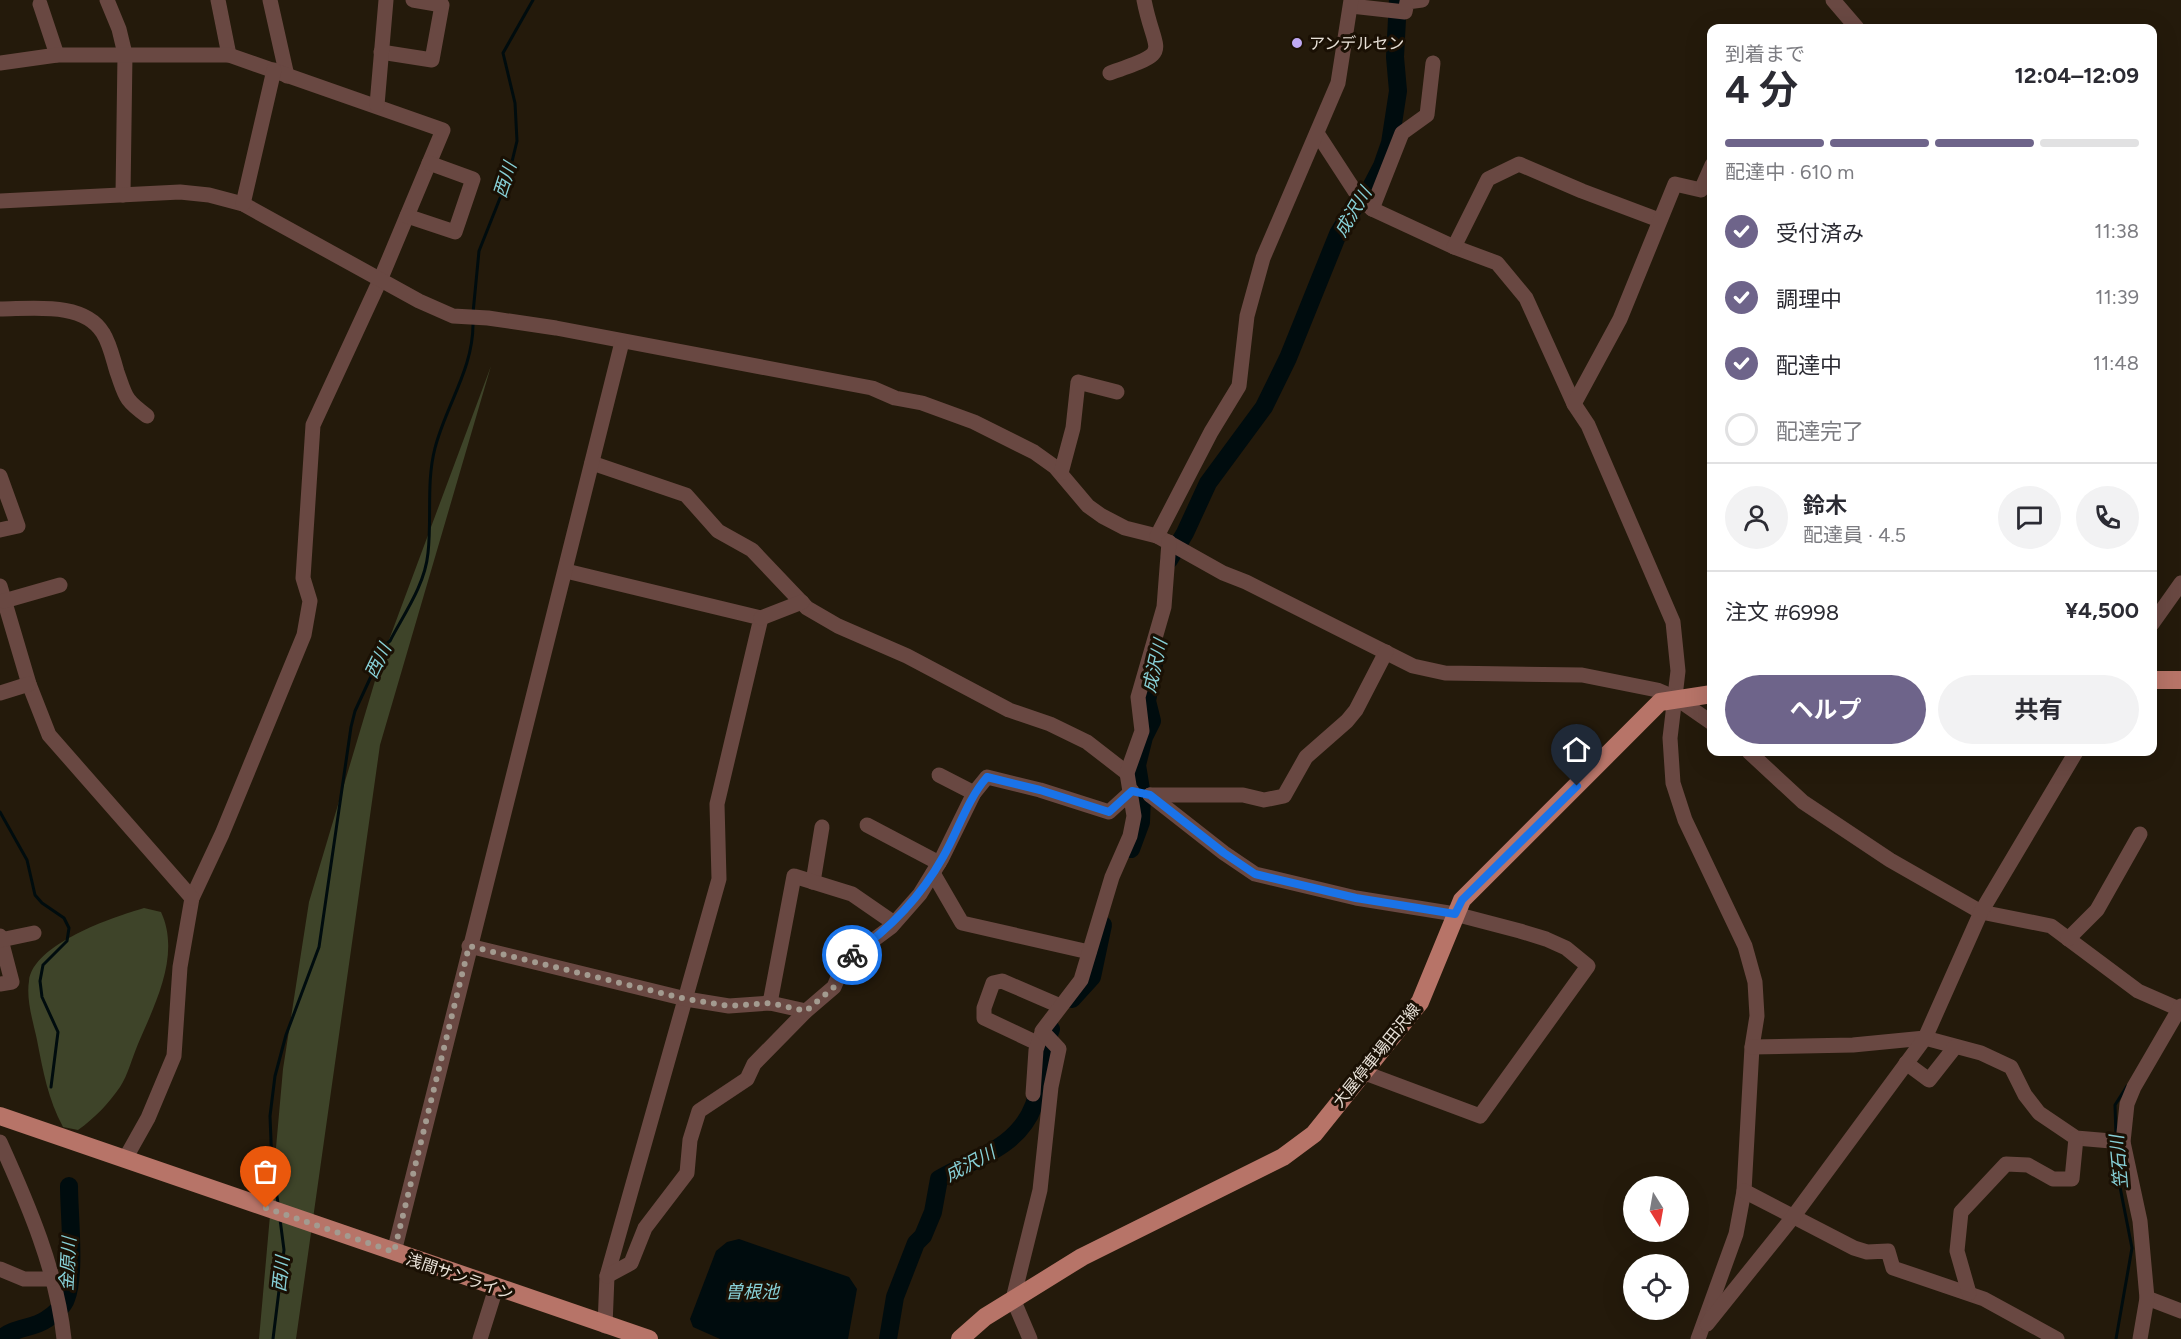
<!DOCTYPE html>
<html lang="ja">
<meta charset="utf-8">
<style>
:root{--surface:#fff;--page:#f2f2f3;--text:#2b2b33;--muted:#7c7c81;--line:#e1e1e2;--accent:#6e648a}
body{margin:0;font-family:Figtree,"Noto Sans JP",sans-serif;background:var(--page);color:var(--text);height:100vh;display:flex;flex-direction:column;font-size:22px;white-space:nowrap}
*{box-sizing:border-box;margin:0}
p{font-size:20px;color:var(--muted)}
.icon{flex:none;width:33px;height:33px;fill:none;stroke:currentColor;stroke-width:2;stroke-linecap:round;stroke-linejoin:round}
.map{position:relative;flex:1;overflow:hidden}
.panel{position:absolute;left:1707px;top:24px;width:450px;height:732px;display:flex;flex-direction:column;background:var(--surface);border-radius:12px;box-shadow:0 6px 24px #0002}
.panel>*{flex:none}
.needle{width:39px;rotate:169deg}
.tools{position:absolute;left:1623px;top:1176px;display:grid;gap:12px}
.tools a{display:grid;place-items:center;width:66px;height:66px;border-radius:50%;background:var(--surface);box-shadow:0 6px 24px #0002;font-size:30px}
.pin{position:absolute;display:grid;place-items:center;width:51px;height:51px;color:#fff;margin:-62px -26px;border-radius:50% 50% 50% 0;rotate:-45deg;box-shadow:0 0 6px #0007}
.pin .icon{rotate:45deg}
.courier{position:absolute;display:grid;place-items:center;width:60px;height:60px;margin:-30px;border:4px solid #1a73e8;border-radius:50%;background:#fff;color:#222;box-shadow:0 2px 8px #0007}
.head em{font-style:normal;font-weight:700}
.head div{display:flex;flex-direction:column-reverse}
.head{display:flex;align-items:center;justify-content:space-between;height:102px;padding:0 18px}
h1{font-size:39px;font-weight:700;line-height:45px}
.bar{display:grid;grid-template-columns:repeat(4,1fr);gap:9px 6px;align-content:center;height:72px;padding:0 18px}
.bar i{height:8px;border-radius:4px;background:var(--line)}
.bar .current{background:var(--accent)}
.bar p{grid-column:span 4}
.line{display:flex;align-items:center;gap:15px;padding:0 18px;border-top:2px solid var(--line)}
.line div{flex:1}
.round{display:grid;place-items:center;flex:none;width:63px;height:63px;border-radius:32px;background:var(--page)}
ol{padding:0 18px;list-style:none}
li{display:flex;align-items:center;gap:18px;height:66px}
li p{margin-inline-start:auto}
li .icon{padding:6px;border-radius:50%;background:var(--accent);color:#fff;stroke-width:4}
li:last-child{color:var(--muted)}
li i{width:33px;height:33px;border:3px solid var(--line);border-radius:50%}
.action{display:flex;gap:12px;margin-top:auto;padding:12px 18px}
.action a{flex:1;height:69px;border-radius:36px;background:var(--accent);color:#fff;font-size:24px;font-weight:700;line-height:69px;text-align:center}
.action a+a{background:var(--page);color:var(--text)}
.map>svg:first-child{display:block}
.forest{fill:#3e4429}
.water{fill:#000c0e}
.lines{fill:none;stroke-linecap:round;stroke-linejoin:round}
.stream{stroke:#000c0e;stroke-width:3}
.river{stroke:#000c0e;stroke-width:18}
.minor{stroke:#694842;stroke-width:15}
.major{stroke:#b77468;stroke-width:18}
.done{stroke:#a39b90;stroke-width:6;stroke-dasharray:0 10.8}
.route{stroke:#1a73e8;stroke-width:8}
.poi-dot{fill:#bfa9f4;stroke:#1a1004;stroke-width:2}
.labels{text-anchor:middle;stroke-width:6;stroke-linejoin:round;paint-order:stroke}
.poi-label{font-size:16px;fill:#e8e1d8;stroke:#1a1004;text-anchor:start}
.street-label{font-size:16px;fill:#e8e1d8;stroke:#1a1004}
.water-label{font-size:18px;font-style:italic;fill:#87d0d7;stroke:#1a1004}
</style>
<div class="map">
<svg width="2181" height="1339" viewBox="0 0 2181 1339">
<rect width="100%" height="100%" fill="#241a0b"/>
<!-- forest -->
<g class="forest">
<path d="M491,366l-111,379 -84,594h-37l24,-270 26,-167 71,-238z"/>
<path d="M144,908l17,4c20,43 -6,92 -23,132 -6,14 -10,31 -18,43 -12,17 -25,31 -42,43l-15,-3c-15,-28 -20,-56 -26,-87 -4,-19 -11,-40 -8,-59 4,-37 84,-64 115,-73z"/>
</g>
<!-- water -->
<path class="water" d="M739,1239l110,38 8,12 -9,50h-128l-27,-12 -3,-8 26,-68 11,-9z"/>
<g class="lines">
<!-- stream -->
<g class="stream">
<path d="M473,313l6,-62 29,-73 9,-37 -2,-38 -12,-50 30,-53"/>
<path d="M0,812l27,48 8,35 7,8 22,15 5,10 -2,13 -24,24 -3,16 2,16 16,35 -7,55"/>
<path d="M2116,1136l-1,-31 12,-19"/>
<path d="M278,1203l-6,-37 -2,-50 5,-40 11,-41 33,-88 32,-220 4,-16 31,-67 4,-3c14,-27 35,-56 38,-88 4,-35 -2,-70 7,-105 11,-43 39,-80 38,-126"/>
<path d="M273,1339l11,-89 -4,-31"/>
<path d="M2116,1339l16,-91 -13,-66 -2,-33"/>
</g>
<!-- river -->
<g class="river">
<path d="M1169,560l16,-27 23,-50 56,-76 24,-49 50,-124 17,-28 15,-17 12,-23 8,-23 8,-52 -3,-34 3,-57"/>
<path d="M1131,849l10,-27 1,-26 -5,-31 7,-28 8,-16 -5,-20 7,-37"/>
<path d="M1072,999l20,-22 11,-52"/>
<path d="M1,1339c12,-12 32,-10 46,-20 6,-4 17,-13 19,-20 10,-24 3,-85 3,-113"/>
<path d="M888,1339l7,-42 21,-54 7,-7 10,-24 6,-33c36,-21 79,-31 95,-74 9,-25 7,-52 17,-76"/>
</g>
<!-- minor -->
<g class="minor">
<path d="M107,0l12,29 6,25 -2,141"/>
<path d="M218,0l11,55"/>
<path d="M270,0l17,76"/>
<path d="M1833,0l24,28"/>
<path d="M40,4l17,51"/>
<path d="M1351,6l54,6 2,-10 15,-2"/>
<path d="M381,52l51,8 10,-55 -29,-5"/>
<path d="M0,63l57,-8h172l214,75 -62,148 -68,147 -10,153 7,23 -6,34 -82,199 -30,64 -12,69 -6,89 -26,62 -23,41"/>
<path d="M1110,73c65,-23 45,-16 34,-73"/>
<path d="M377,105l9,-105"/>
<path d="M1317,133l41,63 14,13 82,38 43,16 29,35 48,106 14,21 85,197 5,49 -8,67 3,45 12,37 60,126 10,36 2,34 -5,31 -8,144 -8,43 -38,105"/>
<path d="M0,201l180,-9 29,3 34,9 176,97 34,15 35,2 68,10 316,60 23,10 27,5 52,19 60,30 21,15 33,39 14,10 23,12 32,8 66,37 23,9 167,84 32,7 137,2 75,15 19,8 36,25"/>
<path d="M243,204l31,-134"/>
<path d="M1372,209l30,-76 25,-18 6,-52"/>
<path d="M407,216l48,16 18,-53 -44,-16"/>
<path d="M1454,247l34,-68 31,-15 63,27 77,29"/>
<path d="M0,309c31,0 84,-8 103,24 7,11 10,26 14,39 9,25 7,27 30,44"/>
<path d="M1574,404l46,-85 55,-135 26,6 11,-25"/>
<path d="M592,463l94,32 32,36 34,19 55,58 31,18 69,30 102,54 41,14 37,18 40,31"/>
<path d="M1061,473l12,-45 5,-46 39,10"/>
<path d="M0,476l18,50 -18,4"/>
<path d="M1157,536l54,-104 28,-46 8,-70 16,-58 75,-175 13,-83"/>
<path d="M566,571l195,47 -44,186 2,75 -112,397 -2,50"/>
<path d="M0,586l29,98 20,51 143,163"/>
<path d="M4,601l56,-16"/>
<path d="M761,618l41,-16"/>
<path d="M2152,624l29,-41"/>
<path d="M0,693l29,-9"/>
<path d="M1749,752l54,50 87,58 91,52 70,14 87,65 43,19"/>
<path d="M939,775l35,18"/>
<path d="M1150,795l74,58 31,21 101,24 99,16 65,17 26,8 20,9 22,18 -108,150 -115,-43"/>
<path d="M1150,795h93l21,5 20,-4 22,-39 41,-36 9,-11 30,-58"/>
<path d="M867,825l72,38"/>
<path d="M933,873l29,50 127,29"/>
<path d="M813,882l9,-55"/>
<path d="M0,936l12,46 -12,2"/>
<path d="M2068,939l29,-29 43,-76"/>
<path d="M1,940l33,-7"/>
<path d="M469,946l217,53 43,7 41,-3 36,8"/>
<path d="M770,1003l24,-127 58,18 42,29"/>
<path d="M1037,1043l-53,-25v-10l9,-25 9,-2 58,25"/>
<path d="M1752,1047l101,-2 72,-7 56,15 30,14 14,28 14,18 37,25 47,4"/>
<path d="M1906,1063l23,17 26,-33"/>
<path d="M1033,1094l3,-44 5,-15"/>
<path d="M0,1142c28,62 57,129 64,197"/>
<path d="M1744,1191l110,57 13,4 21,-1 5,17 91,31 73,40"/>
<path d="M394,1252l228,-910"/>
<path d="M0,1269l24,10h27"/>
<path d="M607,1276l24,-13 14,-35 42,-55 3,-33 9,-29 48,-32 7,-15 52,-53 28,-24 8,-19 10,-12 39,-29 29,-33 22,-36 32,-65 13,-16 53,13 69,22 23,-21"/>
<path d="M1969,1293l-12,-42 4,-39 45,-48 22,1 25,14h19l4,-41"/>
<path d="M2147,1298l34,13"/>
<path d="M1707,1324l86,-107 132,-179 56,-126 95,-160"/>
<path d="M480,1339l16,-51"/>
<path d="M1030,1339l-17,-40 27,-109 11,-103 8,-38 -17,-18 39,-51 31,-103 18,-41 4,-20 -7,-43 15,-42 -4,-34 26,-90 5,-65"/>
<path d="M2140,1339l7,-41 -7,-77 -17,-79 4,-38 7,-17 47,-81"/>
</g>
<!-- major -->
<g class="major">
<path d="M2152,680h29"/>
<path d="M0,1116l649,223"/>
<path d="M960,1339l25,-22 97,-60 201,-100 31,-23 106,-132 42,-102 198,-198 52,-8"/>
</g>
</g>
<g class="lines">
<!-- done -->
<path class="done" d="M266,1208l128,44 75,-306 217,53 43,7 41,-3 36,8 28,-24 8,-19 10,-13"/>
<!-- route -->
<path class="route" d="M852,955c38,-26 68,-57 91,-98 15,-26 24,-57 44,-80l53,13 69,22 23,-21 18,4 74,58 31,21 101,24 99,16 7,-14 115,-114"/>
</g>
<!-- markers -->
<circle class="poi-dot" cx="1297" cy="43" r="6"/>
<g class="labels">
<!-- poi labels -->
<g class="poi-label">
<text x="1309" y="49">アンデルセン</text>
</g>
<!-- street labels -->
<g class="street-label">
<text transform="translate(1376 1055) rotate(-51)" y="6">大屋停車場田沢線</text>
<text transform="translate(460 1276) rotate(19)" y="6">浅間サンライン</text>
</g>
<!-- water labels -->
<g class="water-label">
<text transform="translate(505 180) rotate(-72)" y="6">西川</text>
<text transform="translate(1353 212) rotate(-59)" y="6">成沢川</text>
<text transform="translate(378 661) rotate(-64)" y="6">西川</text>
<text transform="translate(1155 666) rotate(-77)" y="6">成沢川</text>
<text transform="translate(2119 1162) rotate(-95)" y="6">笠石川</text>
<text transform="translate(970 1164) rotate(-28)" y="6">成沢川</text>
<text transform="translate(68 1264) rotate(-87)" y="6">金原川</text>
<text transform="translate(281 1274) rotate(-84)" y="6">西川</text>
<text x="752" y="1298">曽根池</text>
</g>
</g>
</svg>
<div class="tools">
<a><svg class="needle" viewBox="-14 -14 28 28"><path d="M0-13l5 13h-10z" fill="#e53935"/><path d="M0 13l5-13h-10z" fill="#7c7c81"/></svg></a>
<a><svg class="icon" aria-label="locate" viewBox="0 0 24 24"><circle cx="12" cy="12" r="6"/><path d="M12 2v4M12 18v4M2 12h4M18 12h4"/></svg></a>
</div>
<div class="pin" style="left:266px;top:1208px;background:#ea580c"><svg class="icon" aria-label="bag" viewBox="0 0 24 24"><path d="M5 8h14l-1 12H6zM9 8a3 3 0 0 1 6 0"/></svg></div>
<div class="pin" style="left:1577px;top:786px;background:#1f2937"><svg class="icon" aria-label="home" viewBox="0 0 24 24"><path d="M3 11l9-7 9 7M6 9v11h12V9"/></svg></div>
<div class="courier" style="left:852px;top:955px"><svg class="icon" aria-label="bike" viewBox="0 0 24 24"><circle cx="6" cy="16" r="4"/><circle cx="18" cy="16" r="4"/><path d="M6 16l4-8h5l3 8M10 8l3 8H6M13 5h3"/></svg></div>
<section class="panel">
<div class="head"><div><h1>4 分</h1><p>到着まで</p></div><em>12:04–12:09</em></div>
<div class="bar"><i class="current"></i><i class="current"></i><i class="current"></i><i></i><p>配達中 · 610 m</p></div>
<ol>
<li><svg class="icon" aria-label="check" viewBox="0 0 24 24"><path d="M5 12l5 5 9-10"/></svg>受付済み<p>11:38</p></li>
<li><svg class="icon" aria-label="check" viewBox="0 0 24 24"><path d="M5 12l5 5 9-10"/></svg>調理中<p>11:39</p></li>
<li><svg class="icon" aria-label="check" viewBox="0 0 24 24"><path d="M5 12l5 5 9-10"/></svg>配達中<p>11:48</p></li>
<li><i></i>配達完了</li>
</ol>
<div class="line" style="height:108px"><a class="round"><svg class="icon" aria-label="person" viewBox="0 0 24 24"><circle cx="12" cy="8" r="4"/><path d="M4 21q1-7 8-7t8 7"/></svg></a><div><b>鈴木</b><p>配達員 · 4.5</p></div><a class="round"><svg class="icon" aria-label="chat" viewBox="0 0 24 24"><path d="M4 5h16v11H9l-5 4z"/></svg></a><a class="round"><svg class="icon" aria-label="phone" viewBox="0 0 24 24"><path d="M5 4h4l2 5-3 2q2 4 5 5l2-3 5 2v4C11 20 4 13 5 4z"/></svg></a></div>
<div class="line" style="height:78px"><div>注文 #6998</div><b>¥4,500</b></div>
<div class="action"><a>ヘルプ</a><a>共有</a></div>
</section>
</div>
